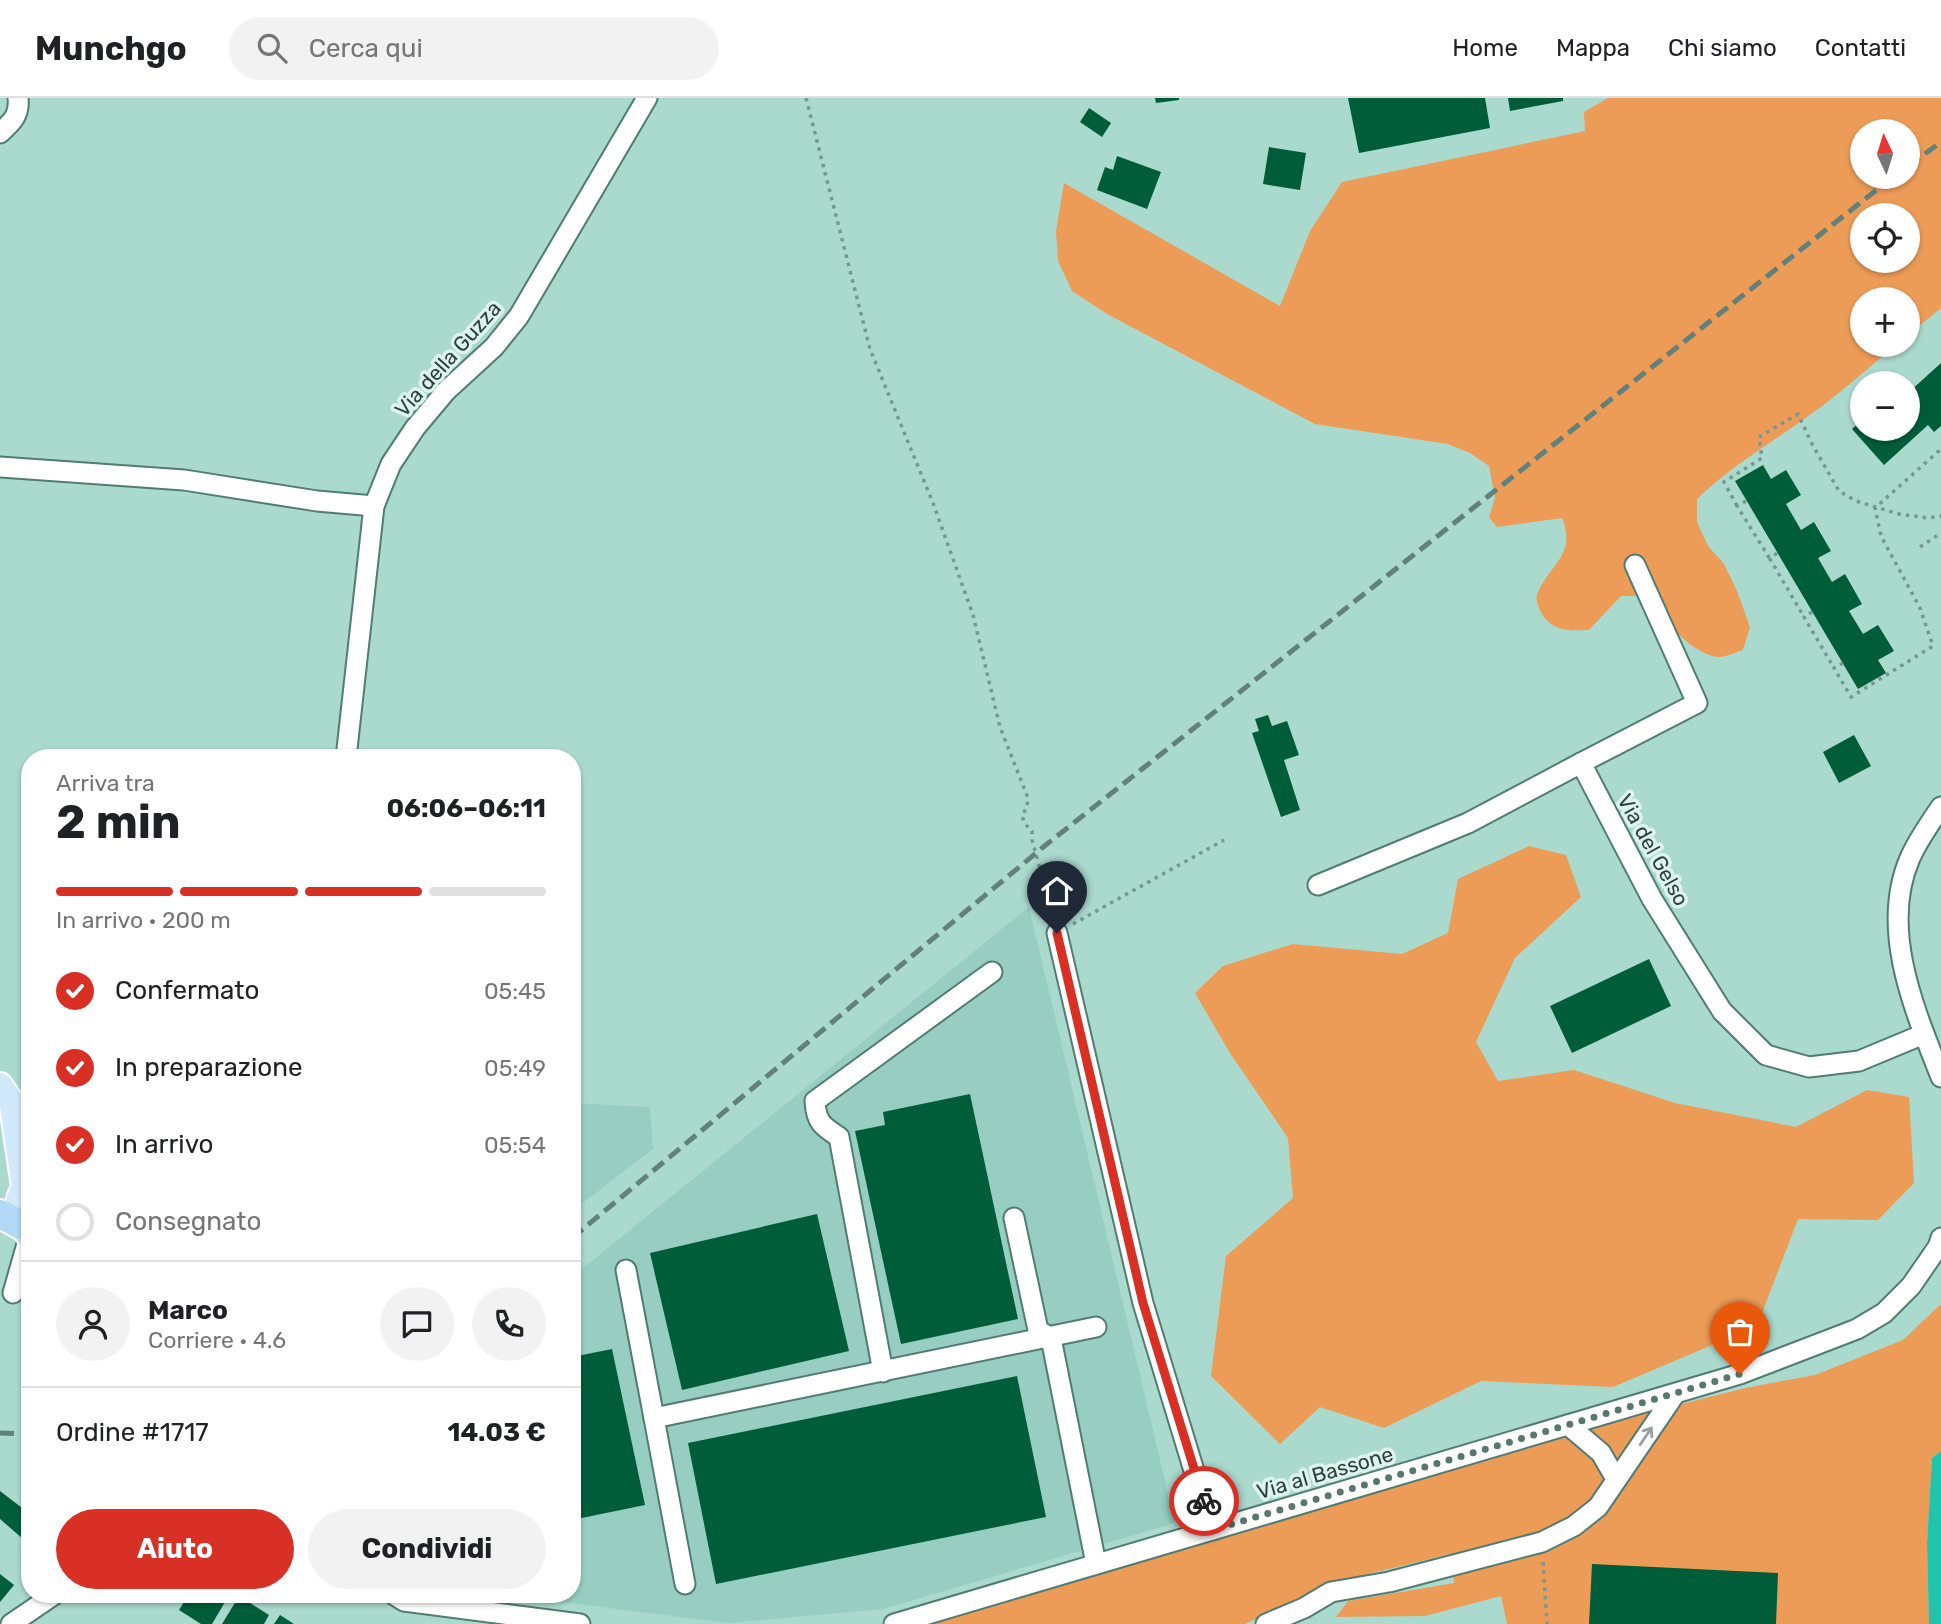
<!DOCTYPE html>
<html lang="it">
<meta charset="utf-8">
<style>
:root{--surface:#fff;--page:#f2f2f2;--text:#202124;--muted:#757577;--line:#e0e0e0;--accent:#d93025}
body{margin:0;font-family:Rubik,sans-serif;background:var(--page);color:var(--text);height:100vh;display:flex;flex-direction:column;font-size:26px;white-space:nowrap}
*{box-sizing:border-box;margin:0}
p{font-size:23px;color:var(--muted)}
.icon{flex:none;width:38px;height:38px;fill:none;stroke:currentColor;stroke-width:2;stroke-linecap:round;stroke-linejoin:round}
.map{position:relative;flex:1;overflow:hidden}
.side{position:absolute;left:21px;top:651px;width:560px;height:854px;display:flex;flex-direction:column;background:var(--surface);border-radius:28px;box-shadow:0 2px 5px #0004}
.side>*{flex:none}
.needle{width:46px;rotate:356deg}
.tools{position:absolute;left:1850px;top:21px;display:grid;gap:14px}
.tools a{display:grid;place-items:center;width:70px;height:70px;border-radius:50%;background:var(--surface);box-shadow:0 2px 5px #0004;font-size:35px}
.pin{position:absolute;display:grid;place-items:center;width:60px;height:60px;color:#fff;margin:-72px -30px;border-radius:50% 50% 50% 0;rotate:-45deg;box-shadow:0 0 7px #0007}
.pin .icon{rotate:45deg}
.courier{position:absolute;display:grid;place-items:center;width:70px;height:70px;margin:-35px;border:5px solid #d93025;border-radius:50%;background:#fff;color:#222;box-shadow:0 2px 9px #0007}
.headline em{font-style:normal;font-weight:700}
.headline div{display:flex;flex-direction:column-reverse}
.headline{display:flex;align-items:center;justify-content:space-between;height:119px;padding:0 35px}
h1{font-size:46px;font-weight:700;line-height:52px}
.bar{display:grid;grid-template-columns:repeat(4,1fr);gap:10px 7px;align-content:center;height:84px;padding:0 35px}
.bar i{height:9px;border-radius:5px;background:var(--line)}
.bar .selected{background:var(--accent)}
.bar p{grid-column:span 4}
.line{display:flex;align-items:center;gap:18px;padding:0 35px;border-top:2px solid var(--line)}
.line div{flex:1}
.round{display:grid;place-items:center;flex:none;width:74px;height:74px;border-radius:37px;background:var(--page)}
ol{padding:0 35px;list-style:none}
li{display:flex;align-items:center;gap:21px;height:77px}
li p{margin-inline-start:auto}
li .icon{padding:7px;border-radius:50%;background:var(--accent);color:#fff;stroke-width:4}
li:last-child{color:var(--muted)}
li i{width:38px;height:38px;border:4px solid var(--line);border-radius:50%}
.primary-button{display:flex;gap:14px;margin-top:auto;padding:14px 35px}
.primary-button a{flex:1;height:80px;border-radius:42px;background:var(--accent);color:#fff;font-size:28px;font-weight:700;line-height:80px;text-align:center}
.primary-button a+a{background:var(--page);color:var(--text)}
header{display:flex;align-items:center;gap:42px;box-sizing:border-box;height:98px;padding:0 35px;background:var(--surface);border-bottom:2px solid var(--line)}
header strong{font-size:33px}
nav{display:flex;gap:38px;margin-inline-start:auto;font-size:24px}
.search{width:490px;height:63px;background:var(--page);display:flex;align-items:center;gap:18px;box-sizing:border-box;padding:0 24px;border-radius:38px;color:var(--muted);font-size:26px}
.map>svg:first-child{display:block}
.built{fill:#97cec1}
.green{fill:#ed9c57;fill-rule:evenodd}
.water{fill:#21c4ab}
.building{fill:#005d3a}
.lines{fill:none;stroke-linecap:round;stroke-linejoin:round}
.minor-casing{stroke:#507c72;stroke-width:23}
.major-casing{stroke:#fff;stroke-width:28}
.highway-casing{stroke:#fff;stroke-width:32}
.path{stroke:#759890;stroke-width:3.5;stroke-dasharray:3.5 5;stroke-linecap:butt}
.minor{stroke:#fff;stroke-width:19}
.major{stroke:#d1e9fa;stroke-width:24}
.highway{stroke:#b2daf6;stroke-width:28}
.rail{stroke:#62817a;stroke-width:5;stroke-dasharray:14 7;stroke-linecap:butt}
.oneway{stroke:#96a09e}
.done{stroke:#59766f;stroke-width:7;stroke-dasharray:0 12.6}
.route{stroke:#d93025;stroke-width:9}
.labels{text-anchor:middle;stroke-width:7;stroke-linejoin:round;paint-order:stroke}
.street-label{font-size:21px;fill:#2d403c;stroke:#ddf4ee}
</style>
<header>
<strong>Munchgo</strong>
<div class="search"><svg class="icon" aria-label="search" viewBox="0 0 24 24"><circle cx="10" cy="10" r="6"/><path d="M15 15l6 6"/></svg>Cerca qui</div>
<nav><a>Home</a><a>Mappa</a><a>Chi siamo</a><a>Contatti</a></nav>
</header>
<div class="map">
<svg width="1941" height="1526" viewBox="0 0 1941 1526">
<rect width="100%" height="100%" fill="#aad9ce"/>
<!-- built -->
<g class="built">
<path d="M1029,809l146,616 -292,86 -155,14 -229,-29h73v-317z"/>
<path d="M572,1005l78,4 3,42 -81,62z"/>
</g>
<!-- green -->
<g class="green">
<path d="M1608,0h333v210l-33,27v-36h-46v46h34c-28,23 -55,48 -85,69 -38,28 -79,51 -114,85v23l11,24 16,18 13,27 13,36 -7,23c-7,2 -15,6 -22,7 -26,2 -63,-44 -80,-61h-20l-32,34c-23,1 -40,1 -50,-22 -2,-6 -4,-10 -1,-16 12,-27 39,-39 24,-74l-65,9 -8,-10 6,-19 -6,-32 -19,-13 -22,-9 -133,-20 -208,-110 -35,-23 -14,-30 -2,-30 8,-48 216,123 30,-75 32,-49 243,-51 -1,-19zM1862,33h46v46h-46zM1862,117h46v46h-46z"/>
<path d="M1529,748l37,9 15,42 -66,61 -39,84 22,39 76,-11 101,33 121,24 71,-37 42,7 5,86 -36,37 -80,-1 -41,107 -144,61 -132,-6 -97,47 -64,-21 -40,37 -69,-68 15,-120 67,-58 -5,-60 -58,-85 -35,-60 28,-27 70,-22 109,10 46,-21 10,-54z"/>
<path d="M1941,1206v147l-9,7 -5,85 2,81h-422l-6,-28 -76,20 -89,1 12,-16 106,-18 -4,-29 -115,28 -90,42h-322l379,-109 250,-78 193,-49 70,-13 88,-35z"/>
</g>
<!-- water -->
<path class="water" d="M1941,1353v173h-12l-2,-81 5,-85z"/>
<!-- building -->
<g class="building">
<path d="M1155,0h24v2l-23,3z"/>
<path d="M1348,0h137l5,30 -131,25z"/>
<path d="M1508,0h55v3l-53,10z"/>
<path d="M1089,10l22,15 -9,14 -22,-15z"/>
<path d="M1269,49l37,6 -6,37 -37,-6z"/>
<path d="M1117,58l44,16 -14,37 -50,-19 8,-23 8,3z"/>
<path d="M1941,265v63l-7,6 -6,-7 -44,40 -32,-36 10,-9v9h46v-36z"/>
<path d="M1763,367l8,14 15,-9 15,25 -15,9 15,26 13,-8 17,29 -13,7 14,24 13,-8 17,30 -13,7 14,23 15,-9 16,26 -16,9 8,13 -28,16 -123,-208z"/>
<path d="M1268,617l4,11 15,-5 12,34 -15,5 16,50 -19,7 -29,-84 7,-2 -4,-12z"/>
<path d="M1854,637l17,31 -32,17 -16,-31z"/>
<path d="M1649,861l22,47 -99,47 -22,-47z"/>
<path d="M970,996l48,225 -117,25 -46,-213 30,-6 -2,-13z"/>
<path d="M817,1116l32,137 -167,39 -32,-137z"/>
<path d="M612,1251l33,156 -73,15v-163z"/>
<path d="M1017,1278l29,141 -330,67 -28,-141z"/>
<path d="M0,1393l30,23v43l-6,-5 6,-7 -30,-26z"/>
<path d="M1592,1466l186,9 -2,51h-187z"/>
<path d="M0,1476l14,11 -14,17z"/>
<path d="M189,1496h34l5,3 -16,27h-11l-22,-14z"/>
<path d="M239,1498l30,19 -5,9h-42z"/>
<path d="M280,1517l14,9h-20z"/>
</g>
<g class="lines">
<!-- minor casing -->
<g class="minor-casing">
<g id="minor">
<path d="M0,35c12,-11 20,-18 18,-35"/>
<path d="M0,369l184,13 133,21 57,5"/>
<path d="M346,660l28,-252 17,-42 24,-36 31,-37 48,-44 25,-31 128,-218"/>
<path d="M1581,665l116,-60 -62,-138"/>
<path d="M1941,709c-11,16 -23,33 -31,51 -31,71 5,153 31,219"/>
<path d="M1318,787l150,-62 113,-60 71,136 70,112 44,44 43,12 50,-6 65,-27"/>
<path d="M1057,835l86,370 69,227"/>
<path d="M1014,1120l24,112 13,8 45,226"/>
<path d="M626,1172l28,148"/>
<path d="M13,1195l16,-56"/>
<path d="M883,1274l-44,-235c-17,-11 -23,-15 -24,-36l177,-129"/>
<path d="M1568,1327l33,28 15,26"/>
<path d="M685,1486l-31,-166 442,-91"/>
<path d="M393,1496l11,7 176,23"/>
<path d="M11,1526l44,-30"/>
<path d="M894,1526l846,-250 117,-45 27,-16 27,-27 27,-39 3,-9"/>
<path d="M1266,1526l38,-16 27,-16 58,-10 153,-40 32,-16 24,-19 77,-113"/>
</g>
</g>
<!-- major casing -->
<g class="major-casing">
<g id="major">
<path d="M0,987l23,34"/>
<path d="M12,1008l12,81"/>
<path d="M30,1083c-16,17 -17,39 0,56"/>
</g>
</g>
<!-- highway casing -->
<g class="highway-casing">
<path id="highway" d="M0,1116l21,11"/>
</g>
<!-- path -->
<g class="path">
<path d="M806,0l64,251 63,154 40,112 27,112 28,71 -1,9 -5,9 3,8 7,7v9l21,75"/>
<path d="M1746,403l-9,5 33,53"/>
<path d="M1737,408l-13,-24 38,-24 -3,-21 39,-23 14,30 27,47 17,10 43,13 29,4 13,-2"/>
<path d="M1920,449l21,-14"/>
<path d="M1777,455l-7,6 34,58"/>
<path d="M1812,514l-8,5 30,51"/>
<path d="M1843,565l-9,5 17,29 82,-51 -13,-38 -39,-72 -6,-28 66,-59"/>
<path d="M1073,826l151,-84"/>
<path d="M1543,1464l4,62"/>
</g>
<!-- minor -->
<use href="#minor" class="minor"/>
<!-- major -->
<use href="#major" class="major"/>
<!-- highway -->
<use href="#highway" class="highway"/>
<!-- rail -->
<g class="rail">
<path d="M1908,68l33,-24"/>
<path d="M572,1140l475,-394 846,-667"/>
<path d="M0,1335l30,1"/>
</g>
</g>
<!-- one-way arrows -->
<defs><path id="oneway-shaft" d="M-6 0H5M1.5-3L5.5 0L1.5 3" fill="none" stroke-width="1.6" stroke-linecap="round" stroke-linejoin="round" transform="scale(1.75)"/></defs>
<use class="oneway" href="#oneway-shaft" transform="translate(1646 1338) rotate(-56)"/>
<g class="lines">
<!-- done -->
<path class="done" d="M1204,1403l8,29 528,-156"/>
<!-- route -->
<path class="route" d="M1057,835l86,370 61,198"/>
</g>
<g class="labels">
<!-- street labels -->
<g class="street-label">
<text transform="translate(448 261) rotate(-48)" y="7">Via della Guzza</text>
<text transform="translate(1653 752) rotate(61)" y="7">Via del Gelso</text>
<text transform="translate(1325 1375) rotate(-16)" y="7">Via al Bassone</text>
</g>
</g>
</svg>
<div class="tools">
<a><svg class="needle" viewBox="-14 -14 28 28"><path d="M0-13l5 13h-10z" fill="#e53935"/><path d="M0 13l5-13h-10z" fill="#757577"/></svg></a>
<a><svg class="icon" aria-label="locate" viewBox="0 0 24 24"><circle cx="12" cy="12" r="6"/><path d="M12 2v4M12 18v4M2 12h4M18 12h4"/></svg></a>
<a>+</a>
<a>−</a>
</div>
<div class="pin" style="left:1740px;top:1276px;background:#ea580c"><svg class="icon" aria-label="bag" viewBox="0 0 24 24"><path d="M5 8h14l-1 12H6zM9 8a3 3 0 0 1 6 0"/></svg></div>
<div class="pin" style="left:1057px;top:835px;background:#1f2937"><svg class="icon" aria-label="home" viewBox="0 0 24 24"><path d="M3 11l9-7 9 7M6 9v11h12V9"/></svg></div>
<div class="courier" style="left:1204px;top:1403px"><svg class="icon" aria-label="bike" viewBox="0 0 24 24"><circle cx="6" cy="16" r="4"/><circle cx="18" cy="16" r="4"/><path d="M6 16l4-8h5l3 8M10 8l3 8H6M13 5h3"/></svg></div>
<section class="side">
<div class="headline"><div><h1>2 min</h1><p>Arriva tra</p></div><em>06:06–06:11</em></div>
<div class="bar"><i class="selected"></i><i class="selected"></i><i class="selected"></i><i></i><p>In arrivo · 200 m</p></div>
<ol>
<li><svg class="icon" aria-label="check" viewBox="0 0 24 24"><path d="M5 12l5 5 9-10"/></svg>Confermato<p>05:45</p></li>
<li><svg class="icon" aria-label="check" viewBox="0 0 24 24"><path d="M5 12l5 5 9-10"/></svg>In preparazione<p>05:49</p></li>
<li><svg class="icon" aria-label="check" viewBox="0 0 24 24"><path d="M5 12l5 5 9-10"/></svg>In arrivo<p>05:54</p></li>
<li><i></i>Consegnato</li>
</ol>
<div class="line" style="height:126px"><a class="round"><svg class="icon" aria-label="person" viewBox="0 0 24 24"><circle cx="12" cy="8" r="4"/><path d="M4 21q1-7 8-7t8 7"/></svg></a><div><b>Marco</b><p>Corriere · 4.6</p></div><a class="round"><svg class="icon" aria-label="chat" viewBox="0 0 24 24"><path d="M4 5h16v11H9l-5 4z"/></svg></a><a class="round"><svg class="icon" aria-label="phone" viewBox="0 0 24 24"><path d="M5 4h4l2 5-3 2q2 4 5 5l2-3 5 2v4C11 20 4 13 5 4z"/></svg></a></div>
<div class="line" style="height:91px"><div>Ordine #1717</div><b>14.03 €</b></div>
<div class="primary-button"><a>Aiuto</a><a>Condividi</a></div>
</section>
</div>
